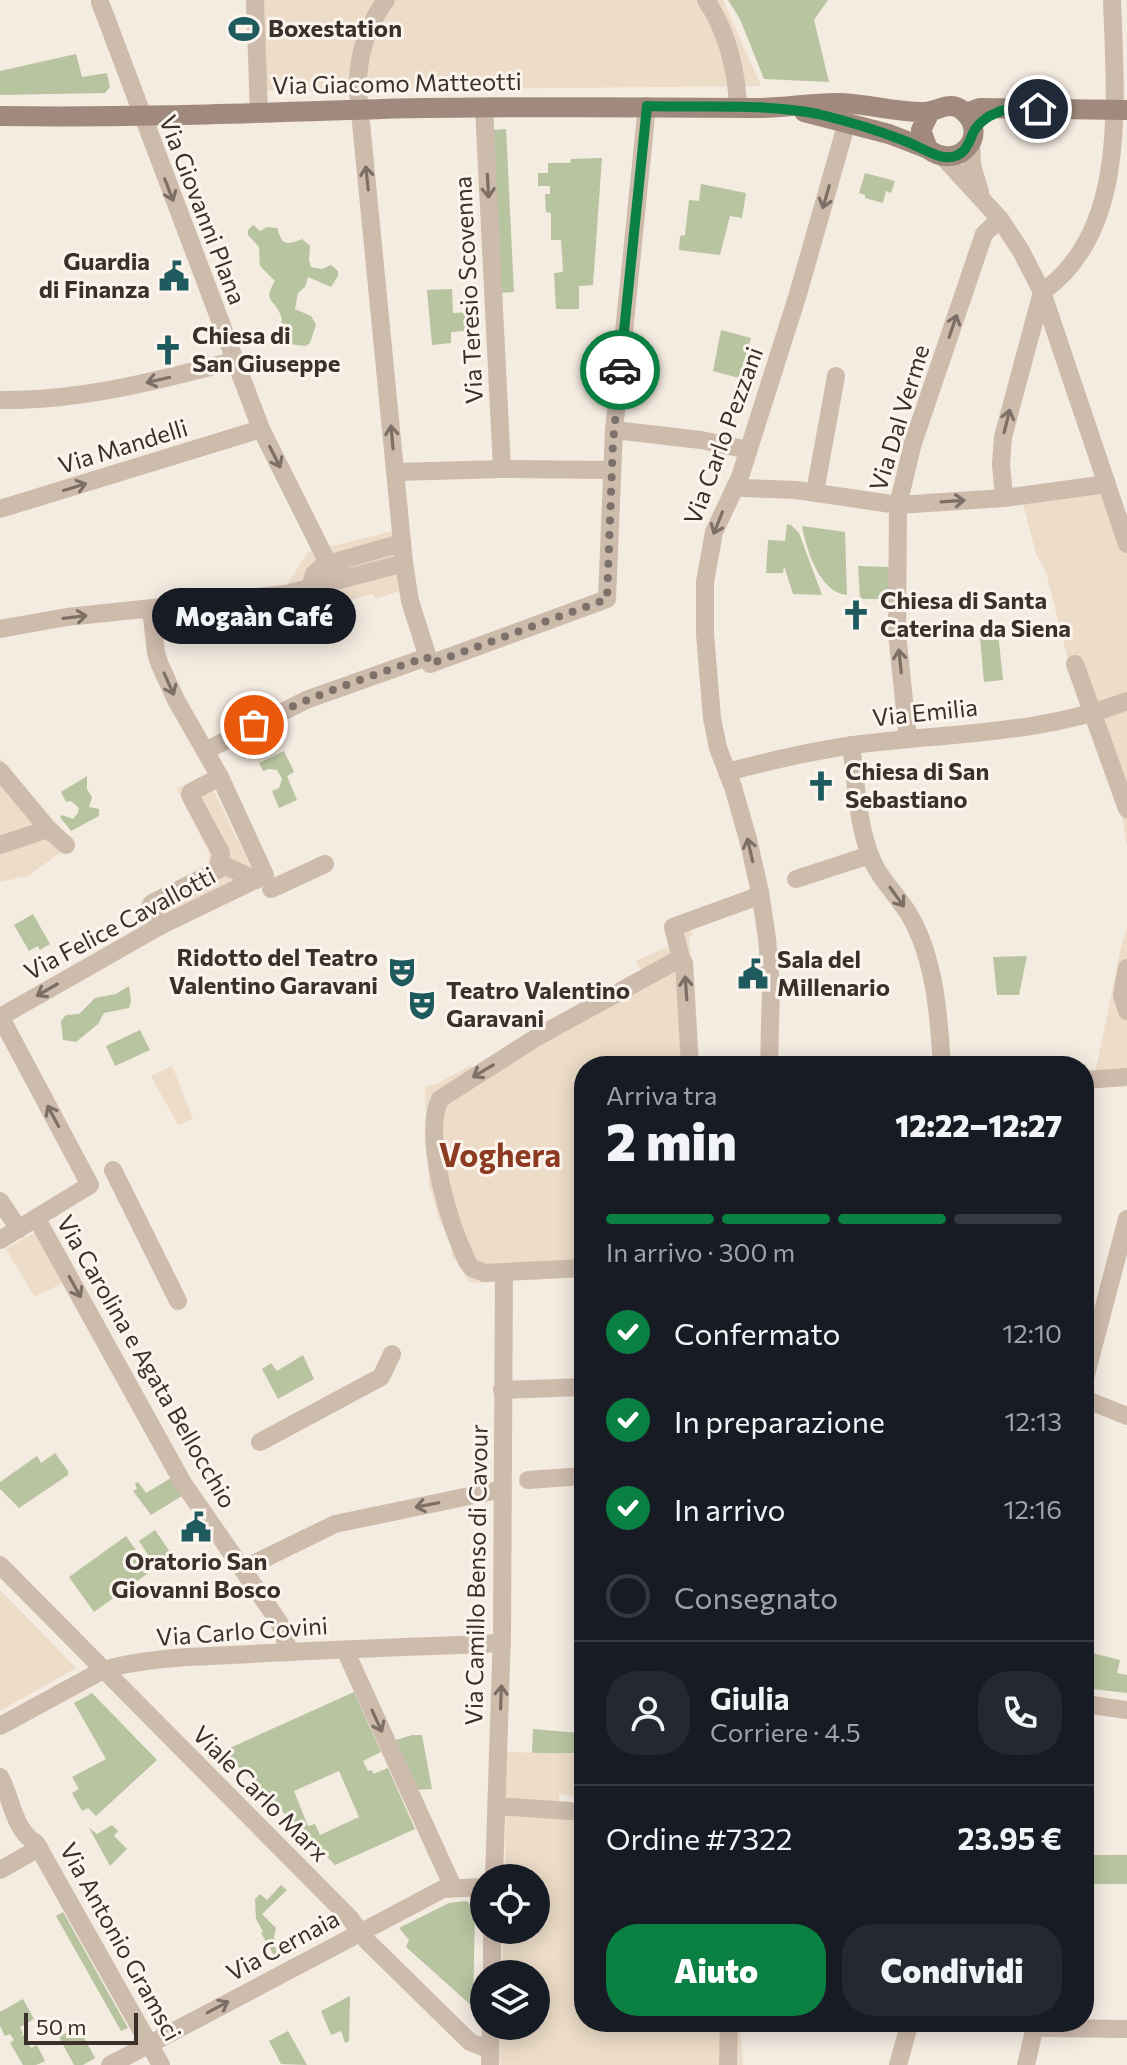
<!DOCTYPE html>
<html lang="it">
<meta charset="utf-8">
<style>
:root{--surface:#171b24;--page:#242831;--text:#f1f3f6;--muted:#9ea1a6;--line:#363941;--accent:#0b8043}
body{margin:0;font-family:Commissioner,sans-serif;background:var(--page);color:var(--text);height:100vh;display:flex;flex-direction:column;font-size:30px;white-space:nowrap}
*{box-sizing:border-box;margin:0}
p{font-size:26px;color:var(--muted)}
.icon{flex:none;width:44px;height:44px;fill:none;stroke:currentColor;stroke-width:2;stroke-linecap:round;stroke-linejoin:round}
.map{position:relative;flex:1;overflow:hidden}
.panel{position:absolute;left:574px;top:1056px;width:520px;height:976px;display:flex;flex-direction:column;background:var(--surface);border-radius:32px;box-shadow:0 4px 20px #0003}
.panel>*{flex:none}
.tools{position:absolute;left:470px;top:1864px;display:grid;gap:16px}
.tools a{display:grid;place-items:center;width:80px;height:80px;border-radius:50%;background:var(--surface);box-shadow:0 4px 20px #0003;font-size:40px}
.scale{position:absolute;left:24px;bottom:20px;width:114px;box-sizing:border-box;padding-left:8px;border:4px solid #3b302b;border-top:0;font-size:22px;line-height:28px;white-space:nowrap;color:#3b302b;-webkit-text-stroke:6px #fbf5ee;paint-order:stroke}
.pin{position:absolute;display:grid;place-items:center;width:68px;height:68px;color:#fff;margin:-34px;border:4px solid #fff;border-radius:50%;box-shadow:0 2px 8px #0007}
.courier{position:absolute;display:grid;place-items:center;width:80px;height:80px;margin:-40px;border:6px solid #0b8043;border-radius:50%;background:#fff;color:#222;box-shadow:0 2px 10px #0007}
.bubble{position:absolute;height:56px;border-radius:28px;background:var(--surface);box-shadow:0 4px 20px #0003;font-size:26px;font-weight:800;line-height:56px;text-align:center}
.headline em{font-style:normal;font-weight:800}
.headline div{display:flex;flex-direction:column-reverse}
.headline{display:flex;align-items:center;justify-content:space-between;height:136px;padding:0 32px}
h1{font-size:52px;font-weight:800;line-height:60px}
.bar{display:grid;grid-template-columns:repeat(4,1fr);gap:12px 8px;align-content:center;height:96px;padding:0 32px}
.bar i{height:10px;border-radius:6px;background:var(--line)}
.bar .current{background:var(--accent)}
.bar p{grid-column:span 4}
.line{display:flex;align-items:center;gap:20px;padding:0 32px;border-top:2px solid var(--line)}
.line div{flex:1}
.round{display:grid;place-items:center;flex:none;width:84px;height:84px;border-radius:32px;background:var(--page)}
ol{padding:0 32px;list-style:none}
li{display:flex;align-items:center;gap:24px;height:88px}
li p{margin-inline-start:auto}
li .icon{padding:8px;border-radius:50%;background:var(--accent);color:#fff;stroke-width:4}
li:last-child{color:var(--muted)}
li i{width:44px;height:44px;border:4px solid var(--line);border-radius:50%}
.button{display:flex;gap:16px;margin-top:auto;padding:16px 32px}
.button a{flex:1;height:92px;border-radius:32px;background:var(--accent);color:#fff;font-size:32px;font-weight:800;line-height:92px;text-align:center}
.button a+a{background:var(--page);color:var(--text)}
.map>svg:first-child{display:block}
.green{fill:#b8c4a0;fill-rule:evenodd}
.plaza{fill:#ecdcc8}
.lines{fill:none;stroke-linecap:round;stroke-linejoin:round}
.street{stroke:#cdbbac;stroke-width:18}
.secondary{stroke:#a18a7d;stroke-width:20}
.oneway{stroke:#7d6f65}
.done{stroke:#7c716b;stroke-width:8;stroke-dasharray:0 14.4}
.route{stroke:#0b8043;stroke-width:10}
.labels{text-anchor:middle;stroke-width:6;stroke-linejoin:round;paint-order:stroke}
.poi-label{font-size:24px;font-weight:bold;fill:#3b302b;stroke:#fbf5ee;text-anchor:start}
.street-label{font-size:24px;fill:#3b302b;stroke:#fbf5ee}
.district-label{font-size:32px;font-weight:bold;fill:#8c3b22;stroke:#fbf5ee}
</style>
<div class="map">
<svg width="1127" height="2065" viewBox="0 0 1127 2065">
<rect width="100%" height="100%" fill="#f4ebe1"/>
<!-- green -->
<g class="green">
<path d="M728,0h100l-14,20 15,62 -65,-3 -24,-60z"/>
<path d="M76,54l6,23 25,-4 3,14 -5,6 -105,2v-24z"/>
<path d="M506,129l8,163 -15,1 -7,-163z"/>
<path d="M602,158l-9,127 -14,1v23h-23l-2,-36 9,-1 -2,-32h-10v-27l-5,-1 -1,-18h5v-8h-12v-13h10v-10h22l1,-4z"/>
<path d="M865,173l30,8 -4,12 -5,-2 -3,12 -18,-5v-3l-6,-2z"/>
<path d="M701,184l45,9 -4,25 -12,-2 -10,39 -41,-5 1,-14 5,-1 4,-35 10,1z"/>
<path d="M253,225l7,6 7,-4 10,1c5,15 7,19 25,11l8,7 -1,14 2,7 11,2 9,-4 7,6v5l-7,11 -23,-10 -3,10 -7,6 -3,16 16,7 5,9 -6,18 -4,3 -17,-2 -8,-8c-1,-6 2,-15 0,-20 -6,-17 -19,-14 -6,-35l-15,-15 -1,-19 -11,-12v-5z"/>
<path d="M452,289l1,24 21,-1 2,18 -25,2v11l-19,2 -5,-55z"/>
<path d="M721,330l30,8 -12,40 -26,-7z"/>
<path d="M787,524l4,1 8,8 23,62 -29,-1 -9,-28 -1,7h-17l2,-33 17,1z"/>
<path d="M802,526l43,6 2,63c-28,-2 -41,-47 -45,-69z"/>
<path d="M858,566l31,1v32h-29z"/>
<path d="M985,623h12l6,57 -19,2 -5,-55 6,-1z"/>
<path d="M284,751l10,21 -7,4 10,24 -18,8 -7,-17 7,-3 3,-9 -5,-9 -8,-1 -6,2 -4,-8z"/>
<path d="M87,776v13l5,8 -3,10 10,2v7l-28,15 -11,-14 2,-2 11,4 5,-6 1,-5 -8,-7 -5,1 -5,-10z"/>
<path d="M33,914l17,30 -10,6 -2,-4 -9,5 -15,-26z"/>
<path d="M1027,956l-8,39h-22l-4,-38z"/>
<path d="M129,986l2,15 -2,7 -25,5 -6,11 -22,18 -13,-2 -2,-19 5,-6 13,-1 16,-16 21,-4z"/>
<path d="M140,1030l10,20 -35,16 -9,-20z"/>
<path d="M303,1355l11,24 -36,20 -16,-30 9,-6 6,8z"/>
<path d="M55,1453l13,18v4l-49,33 -19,-19v-7l37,-26 4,7z"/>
<path d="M171,1478l11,18 -31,19 -18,-24 4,-2 -2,-5 3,-2 8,11z"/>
<path d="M155,1530l21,31 -17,11 -20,-31z"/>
<path d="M126,1536l25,35 -57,41 -25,-35z"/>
<path d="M1084,1651l36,9 -3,13 10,2v18l-43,-5z"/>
<path d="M354,1692l27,60 -18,9 5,10 4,-1 1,4 15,-6 27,61 -80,36 -112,-114zM339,1771l20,46 -39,18 -5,-11 -7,2 -14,-35z"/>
<path d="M92,1693l65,67 -61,56 -8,-8 -6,3 -10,-18 7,-4 -7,-12 34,-18 -32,-56z"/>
<path d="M533,1729l47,4 -1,20 -47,1z"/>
<path d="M412,1735h10l10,54 -17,1 -22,-49z"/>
<path d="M112,1825l6,6 -4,5 13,13 -17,17 -21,-38 8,6z"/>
<rect x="1084" y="1855" width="43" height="29"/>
<path d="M281,1885l6,5 -25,24 14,14 -2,9 4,25 -17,-29 2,-1 -7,-13 -1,-20 5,-5 7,6z"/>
<path d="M466,1901l9,7 -2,99 -67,-60 3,-7 -10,-12 50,-25z"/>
<path d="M63,1912l65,116 -7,3 -65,-115z"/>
<path d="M350,1996l-1,45 -4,2 -4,-12 -10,4 -10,-24z"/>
<path d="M23,1999l11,20 -14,8 3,7 -4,3 5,-2 7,13 6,-3 8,16 -9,4h-13l-13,-22 4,-3 -4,-6 -5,2 -5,-10v-14z"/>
<path d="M74,2028l4,6 3,-2 14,26 -12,7h-9l-15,-28z"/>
<path d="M288,2031l19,34 -26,-1 -12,-23z"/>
</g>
<!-- plaza -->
<g class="plaza">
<path d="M246,0h477l38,86 -510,5z"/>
<path d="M1107,484l20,60v303l-8,-49 -39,-91 -34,-135 -10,-18 -15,-58z"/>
<path d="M401,529l7,59 -32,11 -3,-5 -73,19 -3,-11h-4l-5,-19 20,-31z"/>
<path d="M0,758l69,80 -4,11 -37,27 -28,6z"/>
<path d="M206,774l52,109 -100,49 -16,-33 64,-31 4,-13 -33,-66z"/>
<path d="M690,924l2,12 -3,1 5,72 1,57h-111v211l-114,6 -19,-29 2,-2 -8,-28 -4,1 -12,-40 -4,-98 14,-4 32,-18 2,3 26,-15 -1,-2 143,-81 -5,-9 33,-15 -4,-12z"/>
<path d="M1127,928v155l-33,-4 27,-132z"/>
<path d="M172,1066l21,53 -15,6 -27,-49z"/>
<path d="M37,1231l29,50 -31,16 -29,-48z"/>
<path d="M0,1590l76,78 -76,43z"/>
<path d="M506,1752l74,2 -4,42 -17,-2v9l25,2v217h156l3,43h-243l1,-39h35v-52h-34l1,-44h33v-52h-31z"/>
</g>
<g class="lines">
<!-- street -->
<g class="street">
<path d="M255,0l4,113"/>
<path d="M386,0c-20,27 -29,59 -28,92l46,471 6,38 20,63 177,-65 7,-169 33,-324"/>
<path d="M706,0c21,31 31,71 32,108"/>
<path d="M100,2l161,427 67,134 9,8 12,6"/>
<path d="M484,108l18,361"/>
<path d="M971,142l1,23 8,27"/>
<path d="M943,157l57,62 21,32 21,41 85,252"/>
<path d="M0,400c80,1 156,-19 233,-39"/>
<path d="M614,430l87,10 47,10"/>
<path d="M396,472l106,-3 110,1"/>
<path d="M736,485l7,3 53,2 102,15 106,-7 103,-14"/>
<path d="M815,492l21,-116"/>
<path d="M1004,498l-3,-34 2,-27 39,-145c85,-59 74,-185 70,-292"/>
<path d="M0,509l261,-80"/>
<path d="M310,588l4,-14 10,-9 78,-22"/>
<path d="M0,629l67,-12 219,-23 118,-31"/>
<path d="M1075,664l52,145"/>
<path d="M908,739l-11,-106 1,-128 15,-62 71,-209 16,-15"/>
<path d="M851,745c5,35 6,76 19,110 8,23 28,40 40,61 25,43 29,101 32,150"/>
<path d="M205,751l101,-51 121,-43"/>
<path d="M0,771l48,58 -48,16"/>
<path d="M727,772c42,-11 84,-21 127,-27 91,-12 186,-10 273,-44"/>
<path d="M48,829l18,16"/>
<path d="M219,863l37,17"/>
<path d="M796,879l74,-24"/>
<path d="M271,889l54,-25"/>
<path d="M160,926l-10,-19 2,-4 66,-33 3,-17 -31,-58 1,-3 29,-15"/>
<path d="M681,958l-8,-31 80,-29 7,-6"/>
<path d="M1127,968l-5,27 5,16"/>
<path d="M0,1016l90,169 -90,55"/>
<path d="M0,1017l160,-91 105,-51 -45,-98 -44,-77 -16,-35 -4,-12 -5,-44"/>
<path d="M769,1066l2,-78 -4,-50 -7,-46 -12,-53 -15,-52 -15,-39 -6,-30 -7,-84v-52l9,-50 26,-55 58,-183 49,-172"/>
<path d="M1084,1080l43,-3"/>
<path d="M113,1170l65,131"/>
<path d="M0,1201l19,28"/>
<path d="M37,1219l146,264 96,139 10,29"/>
<path d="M584,1268l-99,5 -13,-5 -4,-5c-18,-37 -46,-125 -28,-164l97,-62 144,-79 3,5 6,103"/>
<path d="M1084,1382l43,-163"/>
<path d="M502,1390l82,-3"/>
<path d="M1087,1400l40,16"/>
<path d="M260,1442l121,-65 11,-23"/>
<path d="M528,1480l56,-4"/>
<path d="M0,1565l349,352 18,24 103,101 20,8"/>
<path d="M243,1569l92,-45 168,-35"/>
<path d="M345,1650l108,237"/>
<path d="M1084,1704l43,6"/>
<path d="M0,1726l103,-56c41,-12 86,-13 128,-15 90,-5 181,-8 271,-12"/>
<path d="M0,1777c12,21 13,53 36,66l125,222"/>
<path d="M497,1806l87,6"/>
<path d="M0,1870l39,-22"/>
<path d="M494,1878l8,-246 2,-360"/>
<path d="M492,1974v-44"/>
<path d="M1025,2022l19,6 83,1"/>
<path d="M110,2065l333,-176 41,-2"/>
<path d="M490,2065l1,-39"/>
<path d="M728,2065l1,-43"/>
<path d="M898,2065l12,-43"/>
<path d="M1026,2065l9,-39"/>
</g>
<!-- secondary -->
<g class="secondary">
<path d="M804,112l85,22 39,15"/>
<path d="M966,113l14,-5 147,2"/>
<path d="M0,116c127,2 254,-3 381,-7 123,-3 246,-2 369,-1 31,1 61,-6 91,-5 28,1 56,10 84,9 14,-1 26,-13 39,0 26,23 -6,60 -36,37l-7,-19 9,-18"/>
</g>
</g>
<!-- one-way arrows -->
<defs><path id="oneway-shaft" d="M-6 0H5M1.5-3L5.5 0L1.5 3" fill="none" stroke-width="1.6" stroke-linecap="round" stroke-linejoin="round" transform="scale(2)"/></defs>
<g class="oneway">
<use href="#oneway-shaft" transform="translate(367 178) rotate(-96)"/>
<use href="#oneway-shaft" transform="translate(488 186) rotate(87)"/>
<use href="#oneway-shaft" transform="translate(169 190) rotate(69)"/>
<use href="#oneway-shaft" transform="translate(826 197) rotate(106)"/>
<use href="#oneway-shaft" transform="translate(953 326) rotate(-71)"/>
<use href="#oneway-shaft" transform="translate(158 380) rotate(167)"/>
<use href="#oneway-shaft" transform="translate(1007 421) rotate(-76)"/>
<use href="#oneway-shaft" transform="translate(392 437) rotate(-95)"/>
<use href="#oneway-shaft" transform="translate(275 457) rotate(63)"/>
<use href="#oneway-shaft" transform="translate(75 487) rotate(-17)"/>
<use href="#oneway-shaft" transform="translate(953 501) rotate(-4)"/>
<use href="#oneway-shaft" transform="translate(718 523) rotate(112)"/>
<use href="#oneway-shaft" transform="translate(75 617) rotate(-7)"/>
<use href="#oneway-shaft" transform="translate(900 661) rotate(-96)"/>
<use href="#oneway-shaft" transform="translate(169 684) rotate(66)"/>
<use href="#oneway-shaft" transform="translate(750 850) rotate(-103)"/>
<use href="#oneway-shaft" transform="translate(897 897) rotate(54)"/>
<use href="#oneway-shaft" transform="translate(686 988) rotate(-94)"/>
<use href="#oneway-shaft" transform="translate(47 990) rotate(150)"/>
<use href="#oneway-shaft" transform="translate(483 1071) rotate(149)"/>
<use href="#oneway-shaft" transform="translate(53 1116) rotate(-118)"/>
<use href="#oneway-shaft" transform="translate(75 1287) rotate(61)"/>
<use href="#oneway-shaft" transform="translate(427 1505) rotate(169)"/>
<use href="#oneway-shaft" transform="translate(501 1697) rotate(-88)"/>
<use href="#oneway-shaft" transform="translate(377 1721) rotate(65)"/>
<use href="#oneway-shaft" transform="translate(218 2007) rotate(-28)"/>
</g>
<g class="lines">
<!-- done -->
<path class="done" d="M254,725c55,-29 114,-48 173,-68l3,7 177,-65 6,-157 7,-72"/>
<!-- route -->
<path class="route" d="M620,370l27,-264c56,2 115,-3 171,8 29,7 59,16 87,27 11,4 29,15 39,16 19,2 24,-11 29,-24 4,-9 15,-17 23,-20 13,-7 28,-4 42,-4"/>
</g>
<!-- icons -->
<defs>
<g id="stadium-bare" transform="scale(2.4)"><path d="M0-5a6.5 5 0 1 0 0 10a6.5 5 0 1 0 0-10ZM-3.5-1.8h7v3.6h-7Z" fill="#1f5a5e" stroke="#fbf5ee" stroke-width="2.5" paint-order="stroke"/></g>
<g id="civic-bare" transform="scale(2.4)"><path d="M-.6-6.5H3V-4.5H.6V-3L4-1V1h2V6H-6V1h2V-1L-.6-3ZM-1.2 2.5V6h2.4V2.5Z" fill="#1f5a5e" stroke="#fbf5ee" stroke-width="2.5" paint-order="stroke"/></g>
<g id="church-bare" transform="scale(2.4)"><path d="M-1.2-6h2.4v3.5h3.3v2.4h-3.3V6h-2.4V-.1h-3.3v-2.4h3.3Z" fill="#1f5a5e" stroke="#fbf5ee" stroke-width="2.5" paint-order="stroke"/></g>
<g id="theatre-bare" transform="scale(2.4)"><path d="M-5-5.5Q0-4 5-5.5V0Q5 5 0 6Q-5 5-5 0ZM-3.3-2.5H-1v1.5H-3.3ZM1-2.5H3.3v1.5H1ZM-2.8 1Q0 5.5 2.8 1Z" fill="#1f5a5e" stroke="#fbf5ee" stroke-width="2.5" paint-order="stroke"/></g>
</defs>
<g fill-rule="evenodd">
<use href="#stadium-bare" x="244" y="29"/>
<use href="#civic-bare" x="174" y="276"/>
<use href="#church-bare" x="168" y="350"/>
<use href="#church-bare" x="856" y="615"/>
<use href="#church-bare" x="821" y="786"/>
<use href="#theatre-bare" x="402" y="972"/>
<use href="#civic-bare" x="753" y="974"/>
<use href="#theatre-bare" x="422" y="1005"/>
<use href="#civic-bare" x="196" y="1527"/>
</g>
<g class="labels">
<!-- poi labels -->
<g class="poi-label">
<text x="268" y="37">Boxestation</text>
<text x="150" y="270" text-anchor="end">Guardia<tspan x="150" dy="28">di Finanza</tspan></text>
<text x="192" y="344">Chiesa di<tspan x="192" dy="28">San Giuseppe</tspan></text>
<text x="880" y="609">Chiesa di Santa<tspan x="880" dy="28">Caterina da Siena</tspan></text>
<text x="845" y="780">Chiesa di San<tspan x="845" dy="28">Sebastiano</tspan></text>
<text x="378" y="966" text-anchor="end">Ridotto del Teatro<tspan x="378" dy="28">Valentino Garavani</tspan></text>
<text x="777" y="968">Sala del<tspan x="777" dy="28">Millenario</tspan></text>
<text x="446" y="999">Teatro Valentino<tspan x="446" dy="28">Garavani</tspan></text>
<text x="196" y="1570" text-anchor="middle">Oratorio San<tspan x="196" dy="28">Giovanni Bosco</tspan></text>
</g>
<!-- street labels -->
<g class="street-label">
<text transform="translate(397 84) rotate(-1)" y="8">Via Giacomo Matteotti</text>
<text transform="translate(202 210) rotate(69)" y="8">Via Giovanni Plana</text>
<text transform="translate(469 290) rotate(-93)" y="8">Via Teresio Scovenna</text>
<text transform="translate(900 418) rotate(-73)" y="8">Via Dal Verme</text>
<text transform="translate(724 436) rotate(-70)" y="8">Via Carlo Pezzani</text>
<text transform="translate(123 447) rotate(-17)" y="8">Via Mandelli</text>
<text transform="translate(925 713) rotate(-6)" y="8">Via Emilia</text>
<text transform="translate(120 924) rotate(-28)" y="8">Via Felice Cavallotti</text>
<text transform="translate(146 1362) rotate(60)" y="8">Via Carolina e Agata Bellocchio</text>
<text transform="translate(477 1575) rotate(-89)" y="8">Via Camillo Benso di Cavour</text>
<text transform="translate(242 1632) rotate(-4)" y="8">Via Carlo Covini</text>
<text transform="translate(260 1794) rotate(45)" y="8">Viale Carlo Marx</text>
<text transform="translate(120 1942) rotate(61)" y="8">Via Antonio Gramsci</text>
<text transform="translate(283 1946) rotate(-28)" y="8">Via Cernaia</text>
</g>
<!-- district labels -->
<g class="district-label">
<text x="500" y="1167">Voghera</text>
</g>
</g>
</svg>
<div class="tools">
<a><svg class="icon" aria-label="locate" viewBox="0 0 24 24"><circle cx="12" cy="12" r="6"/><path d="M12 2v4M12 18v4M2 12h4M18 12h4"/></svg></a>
<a><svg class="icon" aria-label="layers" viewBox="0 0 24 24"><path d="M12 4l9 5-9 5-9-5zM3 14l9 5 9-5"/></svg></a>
</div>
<div class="scale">50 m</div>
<div class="pin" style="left:254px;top:725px;background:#ea580c"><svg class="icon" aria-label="bag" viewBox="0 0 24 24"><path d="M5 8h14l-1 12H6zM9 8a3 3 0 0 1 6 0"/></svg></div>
<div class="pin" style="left:1038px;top:109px;background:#1f2937"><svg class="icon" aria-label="home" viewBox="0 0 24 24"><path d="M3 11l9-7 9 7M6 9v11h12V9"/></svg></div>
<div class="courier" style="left:620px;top:370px"><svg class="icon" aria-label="car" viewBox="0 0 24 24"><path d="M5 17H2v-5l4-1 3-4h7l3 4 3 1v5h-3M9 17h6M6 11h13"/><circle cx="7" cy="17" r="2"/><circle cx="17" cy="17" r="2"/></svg></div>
<div class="bubble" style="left:152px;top:588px;width:204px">Mogaàn Café</div>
<section class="panel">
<div class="headline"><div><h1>2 min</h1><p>Arriva tra</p></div><em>12:22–12:27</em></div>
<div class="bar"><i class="current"></i><i class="current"></i><i class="current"></i><i></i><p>In arrivo · 300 m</p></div>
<ol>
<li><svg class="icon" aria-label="check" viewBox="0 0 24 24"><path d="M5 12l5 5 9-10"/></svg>Confermato<p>12:10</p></li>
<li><svg class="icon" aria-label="check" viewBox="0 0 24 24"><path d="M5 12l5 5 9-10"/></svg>In preparazione<p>12:13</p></li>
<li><svg class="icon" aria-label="check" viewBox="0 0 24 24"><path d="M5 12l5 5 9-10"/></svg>In arrivo<p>12:16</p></li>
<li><i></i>Consegnato</li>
</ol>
<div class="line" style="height:144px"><a class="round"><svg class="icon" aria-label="person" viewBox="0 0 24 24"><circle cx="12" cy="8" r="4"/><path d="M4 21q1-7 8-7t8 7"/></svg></a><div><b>Giulia</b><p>Corriere · 4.5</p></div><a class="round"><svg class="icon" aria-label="phone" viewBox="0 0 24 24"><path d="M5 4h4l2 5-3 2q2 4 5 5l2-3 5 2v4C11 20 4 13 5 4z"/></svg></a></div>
<div class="line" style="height:104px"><div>Ordine #7322</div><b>23.95 €</b></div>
<div class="button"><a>Aiuto</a><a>Condividi</a></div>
</section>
</div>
